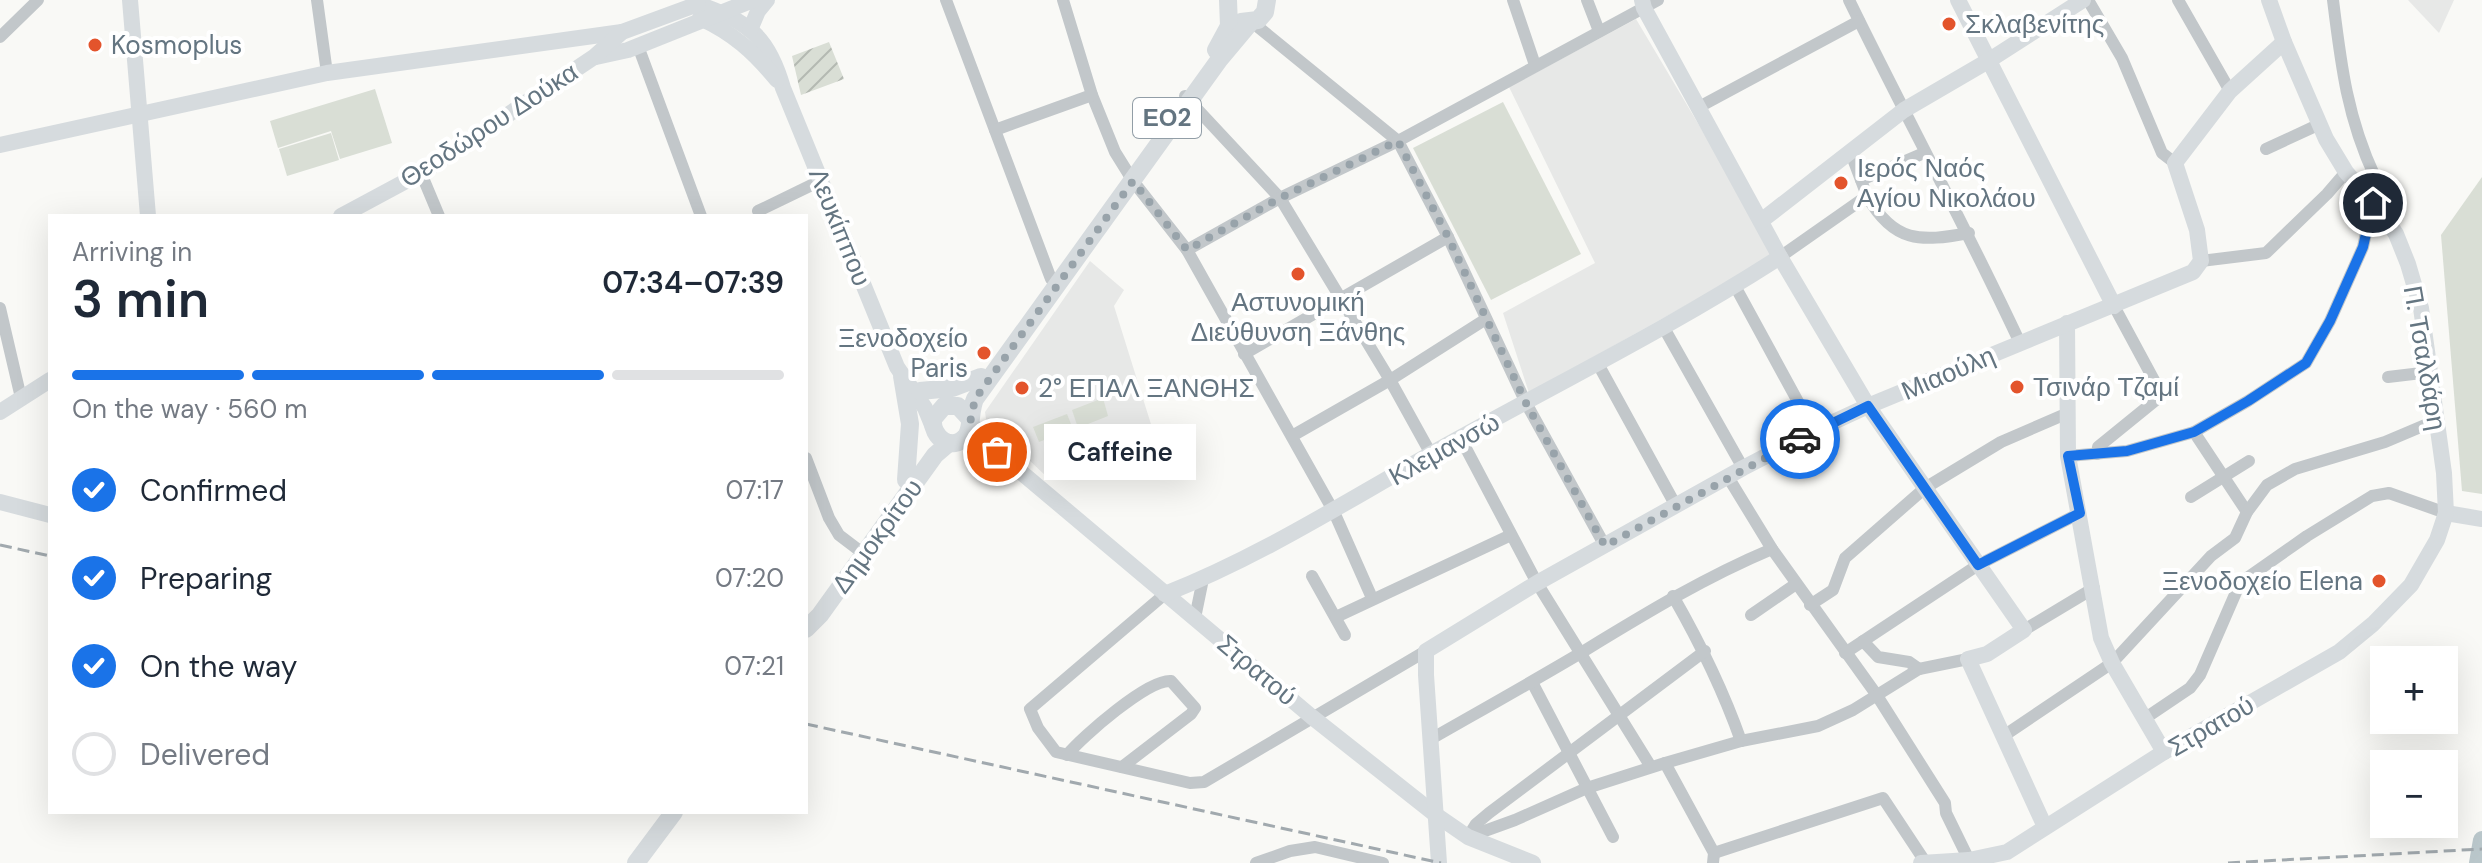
<!DOCTYPE html>
<meta charset="utf-8">
<style>
:root{--surface:#fff;--page:#f2f2f3;--text:#1f2937;--muted:#747a83;--line:#e0e1e3;--accent:#1a73e8}
body{margin:0;font-family:"DM Sans",sans-serif;background:var(--page);color:var(--text);height:100vh;display:flex;flex-direction:column;font-size:30px;white-space:nowrap}
*{box-sizing:border-box;margin:0}
p{font-size:26px;color:var(--muted)}
.icon{flex:none;width:44px;height:44px;fill:none;stroke:currentColor;stroke-width:2;stroke-linecap:round;stroke-linejoin:round}
.map{position:relative;flex:1;overflow:hidden}
.details{position:absolute;left:48px;top:214px;width:760px;height:600px;display:flex;flex-direction:column;background:var(--surface);border-radius:0px;box-shadow:0 8px 32px #0002}
.details>*{flex:none}
.buttons{position:absolute;left:2370px;top:646px;display:grid;gap:16px}
.buttons a{display:grid;place-items:center;width:88px;height:88px;border-radius:0px;background:var(--surface);box-shadow:0 8px 32px #0002;font-size:40px}
.pin{position:absolute;display:grid;place-items:center;width:68px;height:68px;color:#fff;margin:-34px;border:4px solid #fff;border-radius:50%;box-shadow:0 2px 8px #0007}
.courier{position:absolute;display:grid;place-items:center;width:80px;height:80px;margin:-40px;border:6px solid #1a73e8;border-radius:50%;background:#fff;color:#222;box-shadow:0 2px 10px #0007}
.bubble{position:absolute;height:56px;border-radius:0px;background:var(--surface);box-shadow:0 8px 32px #0002;font-size:26px;font-weight:600;line-height:56px;text-align:center}
.headline em{font-style:normal;font-weight:600}
.headline div{display:flex;flex-direction:column-reverse}
.headline{display:flex;align-items:center;justify-content:space-between;height:136px;padding:0 24px}
h1{font-size:52px;font-weight:600;line-height:60px}
.bar{display:grid;grid-template-columns:repeat(4,1fr);gap:12px 8px;align-content:center;height:96px;padding:0 24px}
.bar i{height:10px;border-radius:6px;background:var(--line)}
.bar .active{background:var(--accent)}
.bar p{grid-column:span 4}
ol{padding:0 24px;list-style:none}
li{display:flex;align-items:center;gap:24px;height:88px}
li p{margin-inline-start:auto}
li .icon{padding:8px;border-radius:50%;background:var(--accent);color:#fff;stroke-width:4}
li:last-child{color:var(--muted)}
li i{width:44px;height:44px;border:4px solid var(--line);border-radius:50%}
.map>svg:first-child{display:block}
.built{fill:#e7e8e7}
.park{fill:#d9ded5}
.garden{fill:url(#garden-furrows)}
.lines{fill:none;stroke-linecap:round;stroke-linejoin:round}
.river{stroke:#bac7cb;stroke-width:18}
.street{stroke:#c2c7ca;stroke-width:12}
.secondary{stroke:#d6dbde;stroke-width:16}
.primary{stroke:#d6dbde;stroke-width:18}
.rail{stroke:#a1a9ae;stroke-width:3;stroke-dasharray:12 6;stroke-linecap:butt}
.done{stroke:#98a3aa;stroke-width:8;stroke-dasharray:0 14.4}
.route{stroke:#1a73e8;stroke-width:10}
.poi-dot{fill:#e3542c;stroke:#fff;stroke-width:3}
.labels{text-anchor:middle;stroke-width:8;stroke-linejoin:round;paint-order:stroke}
.shield{fill:#fff;stroke:#929ea7;stroke-width:2}
.shield-label{font-size:24px;font-weight:bold;fill:#647581}
.poi-label{font-size:26px;fill:#647581;stroke:#fff;text-anchor:start}
.street-label{font-size:26px;fill:#647581;stroke:#fff}
</style>
<div class="map">
<svg width="2482" height="863" viewBox="0 0 2482 863">
<defs>
<pattern id="garden-furrows" width="10" height="10" patternUnits="userSpaceOnUse" patternTransform="scale(2)"><rect width="10" height="10" fill="#d9ded5"/><path d="M-1 1l2-2M0 10L10 0M9 11l2-2" fill="none" stroke="#b4b9b2"/></pattern>
</defs>
<rect width="100%" height="100%" fill="#f9f9f6"/>
<!-- built -->
<g class="built">
<path d="M2408,0h46l-15,33z"/>
<path d="M1636,19l140,236 -247,138 -26,-80 92,-50 -86,-176z"/>
<path d="M1090,261l34,29 -10,16 41,131 -106,42 -63,-60 -1,-7z"/>
</g>
<!-- park -->
<g class="park">
<path d="M375,89l17,54 -52,16 -9,-28 -53,17 -8,-27z"/>
<path d="M1503,102l78,152 -90,46 -78,-152z"/>
<path d="M331,133l8,27 -52,16 -8,-27z"/>
<path d="M2482,177v317l-20,-3 -21,-256z"/>
<path d="M1103,398l5,18 -30,12 -6,-18z"/>
<path d="M1067,414l6,15 -34,13 -6,-15z"/>
</g>
<!-- garden -->
<path class="garden" d="M829,42l15,37 -43,16 -9,-39z"/>
<g class="lines">
<!-- river -->
<path class="river" d="M2478,863l4,-23"/>
<!-- street -->
<g class="street">
<path d="M317,0l10,73"/>
<path d="M946,0l105,279"/>
<path d="M1063,0l29,95 23,57 18,29 54,69 147,262 38,86"/>
<path d="M1513,0l22,65"/>
<path d="M1587,0l12,31"/>
<path d="M1849,0c56,115 117,227 171,343"/>
<path d="M2088,0l34,58 40,95 13,10"/>
<path d="M2178,0l52,91"/>
<path d="M1252,22l146,119 50,96 78,166 79,143"/>
<path d="M0,37l38,-37"/>
<path d="M638,46l63,170"/>
<path d="M1185,96l95,102 110,182 41,74"/>
<path d="M1699,107l160,-86"/>
<path d="M995,130l97,-35"/>
<path d="M2266,149l54,-25"/>
<path d="M421,173l18,43"/>
<path d="M1861,180l63,-27"/>
<path d="M1867,196c27,47 53,46 102,37"/>
<path d="M758,211l64,-31"/>
<path d="M1187,250l93,-52 118,-57 260,-141"/>
<path d="M1780,257l87,-61 -17,-45"/>
<path d="M2201,261l65,-8 61,-59 19,-22"/>
<path d="M1735,286l79,145"/>
<path d="M0,308l21,90"/>
<path d="M1664,328l79,140"/>
<path d="M1244,354l204,-117"/>
<path d="M1598,364l78,142"/>
<path d="M2388,377l42,-5"/>
<path d="M2194,432l53,80"/>
<path d="M1292,436l98,-56 96,-61"/>
<path d="M1461,439l76,144 114,184"/>
<path d="M2097,454l1,-7 64,-52 -48,-89"/>
<path d="M2068,456l59,-5 67,-19 54,-31 58,-38 24,-42 33,-74 13,-61 -1,-9c-28,-60 -34,-112 -42,-177"/>
<path d="M806,458l23,60 10,17 25,19"/>
<path d="M1728,477l44,72 104,145 69,109 1,10 23,47"/>
<path d="M2191,497l58,-36"/>
<path d="M1312,576l33,59"/>
<path d="M1165,594l-135,115 8,19 18,24 134,31 14,-1 222,-131"/>
<path d="M1673,596c27,47 50,94 68,145"/>
<path d="M1810,605l23,-15 12,-32 80,-70 76,-46 67,-29"/>
<path d="M1751,615l45,-31"/>
<path d="M1336,617l175,-82"/>
<path d="M1195,618l8,-39"/>
<path d="M2024,630l70,-42"/>
<path d="M1863,641l15,16 31,5 10,7"/>
<path d="M1845,653l133,-88 102,-52"/>
<path d="M1532,682l81,155"/>
<path d="M2144,719l46,-31 10,-13 40,-92 67,-47 65,-40 17,-3 57,20"/>
<path d="M2005,735l107,-72 99,-107 24,-18 12,-26 20,-27 28,-16 90,-27 52,-22"/>
<path d="M1431,739c49,-28 99,-56 148,-85 64,-39 124,-76 193,-105"/>
<path d="M1067,755c16,-19 81,-76 104,-74l24,27 -4,6 -69,53"/>
<path d="M1665,763l49,90 -1,10"/>
<path d="M1468,837l47,-17 72,-32 78,-25 76,-22 77,-15 35,-16 66,-41 49,-10"/>
<path d="M1468,837l8,-13 13,-11 216,-162"/>
<path d="M1714,853l169,-55 43,65"/>
<path d="M1256,863l34,-12 25,-4 68,16"/>
</g>
<!-- secondary -->
<g class="secondary">
<path d="M130,0l18,216"/>
<path d="M1642,0l2,8 136,249 88,149 156,224 -37,24 -19,5 77,168"/>
<path d="M1958,0l156,306"/>
<path d="M698,4c50,18 70,31 85,84l114,279 28,41 7,17"/>
<path d="M700,18c33,15 54,34 77,62"/>
<path d="M750,30l8,-19 9,-11"/>
<path d="M596,57l32,-7 125,-50"/>
<path d="M0,145l327,-72 295,-41"/>
<path d="M341,216l80,-43 173,-116 28,-25 76,-28"/>
<path d="M1761,221l143,-111 84,-49 95,-61"/>
<path d="M2067,323l1,133 33,182 11,25 52,89"/>
<path d="M0,412l50,-32"/>
<path d="M970,423l27,29 315,265 124,98 32,22 65,26"/>
<path d="M0,502l50,13"/>
<path d="M2446,513l36,6"/>
<path d="M1165,594c94,-37 177,-90 264,-139 117,-66 238,-125 351,-198"/>
<path d="M1439,863l-13,-188v-24l111,-68 206,-115 71,-37 54,-25 325,-134 8,-11 -4,-31 -22,-67 55,-72 54,-49"/>
<path d="M1921,863l48,-3 38,-8 157,-100 175,-100 34,-28 38,-39 26,-45 9,-27 -2,-40 -23,-165 -13,-44 -12,-30 -14,-21 -36,-41 -20,-33 -42,-97 -15,-42"/>
</g>
<!-- primary -->
<g class="primary">
<path d="M1241,22l17,-2 7,-8 2,-12"/>
<path d="M1216,50l13,-24 -1,-26"/>
<path d="M902,376l8,48 -4,56"/>
<path d="M920,391l32,-3 29,-11"/>
<path d="M969,418l-11,-12h-14l-11,13c-2,18 19,34 33,17 6,-8 4,-26 9,-37l244,-339 31,-37"/>
<path d="M806,629l14,-14 115,-160 14,-12"/>
<path d="M636,863l38,-51"/>
</g>
<!-- rail -->
<g class="rail">
<path d="M0,545l50,11"/>
<path d="M806,724l635,139"/>
<path d="M2228,863l254,-14"/>
</g>
</g>
<g class="lines">
<!-- done -->
<path class="done" d="M997,452l-27,-29 5,-24 158,-218 54,69 93,-52 118,-57 50,96 78,166 79,143 195,-107"/>
<!-- route -->
<path class="route" d="M1800,439l68,-33 110,159 102,-52 -12,-57 59,-5 67,-19 54,-31 58,-38 24,-42 33,-74 10,-44"/>
</g>
<!-- markers -->
<g class="poi-dot">
<circle cx="1949" cy="24" r="8"/>
<circle cx="95" cy="45" r="8"/>
<circle cx="1841" cy="183" r="8"/>
<circle cx="1298" cy="274" r="8"/>
<circle cx="984" cy="353" r="8"/>
<circle cx="2017" cy="387" r="8"/>
<circle cx="1022" cy="388" r="8"/>
<circle cx="2379" cy="581" r="8"/>
</g>
<g class="labels">
<!-- shield labels -->
<rect class="shield" x="1133" y="98" width="68" height="40" rx="6"/>
<g class="shield-label">
<text x="1167" y="126">ΕΟ2</text>
</g>
<!-- poi labels -->
<g class="poi-label">
<text x="1965" y="33">Σκλαβενίτης</text>
<text x="111" y="54">Kosmoplus</text>
<text x="1857" y="177">Ιερός Ναός<tspan x="1857" dy="30">Αγίου Νικολάου</tspan></text>
<text x="1298" y="311" text-anchor="middle">Αστυνομική<tspan x="1298" dy="30">Διεύθυνση Ξάνθης</tspan></text>
<text x="968" y="347" text-anchor="end">Ξενοδοχείο<tspan x="968" dy="30">Paris</tspan></text>
<text x="2033" y="396">Τσινάρ Τζαμί</text>
<text x="1038" y="397">2° ΕΠΑΛ ΞΑΝΘΗΣ</text>
<text x="2363" y="590" text-anchor="end">Ξενοδοχείο Elena</text>
</g>
<!-- street labels -->
<g class="street-label">
<text transform="translate(489 125) rotate(-33)" y="9">Θεοδώρου Δούκα</text>
<text transform="translate(840 227) rotate(68)" y="9">Λευκίππου</text>
<text transform="translate(2425 358) rotate(80)" y="9">Π. Τσαλδάρη</text>
<text transform="translate(1948 373) rotate(-23)" y="9">Μιαούλη</text>
<text transform="translate(1444 449) rotate(-29)" y="9">Κλεμανσώ</text>
<text transform="translate(877 536) rotate(-54)" y="9">Δημοκρίτου</text>
<text transform="translate(1257 670) rotate(40)" y="9">Στρατού</text>
<text transform="translate(2211 726) rotate(-30)" y="9">Στρατού</text>
</g>
</g>
</svg>
<div class="buttons">
<a>+</a>
<a>−</a>
</div>
<div class="pin" style="left:997px;top:452px;background:#ea580c"><svg class="icon" aria-label="bag" viewBox="0 0 24 24"><path d="M5 8h14l-1 12H6zM9 8a3 3 0 0 1 6 0"/></svg></div>
<div class="pin" style="left:2373px;top:203px;background:#1f2937"><svg class="icon" aria-label="home" viewBox="0 0 24 24"><path d="M3 11l9-7 9 7M6 9v11h12V9"/></svg></div>
<div class="courier" style="left:1800px;top:439px"><svg class="icon" aria-label="car" viewBox="0 0 24 24"><path d="M5 17H2v-5l4-1 3-4h7l3 4 3 1v5h-3M9 17h6M6 11h13"/><circle cx="7" cy="17" r="2"/><circle cx="17" cy="17" r="2"/></svg></div>
<div class="bubble" style="left:1044px;top:424px;width:152px">Caffeine</div>
<section class="details">
<div class="headline"><div><h1>3 min</h1><p>Arriving in</p></div><em>07:34–07:39</em></div>
<div class="bar"><i class="active"></i><i class="active"></i><i class="active"></i><i></i><p>On the way · 560 m</p></div>
<ol>
<li><svg class="icon" aria-label="check" viewBox="0 0 24 24"><path d="M5 12l5 5 9-10"/></svg>Confirmed<p>07:17</p></li>
<li><svg class="icon" aria-label="check" viewBox="0 0 24 24"><path d="M5 12l5 5 9-10"/></svg>Preparing<p>07:20</p></li>
<li><svg class="icon" aria-label="check" viewBox="0 0 24 24"><path d="M5 12l5 5 9-10"/></svg>On the way<p>07:21</p></li>
<li><i></i>Delivered</li>
</ol>
</section>
</div>
